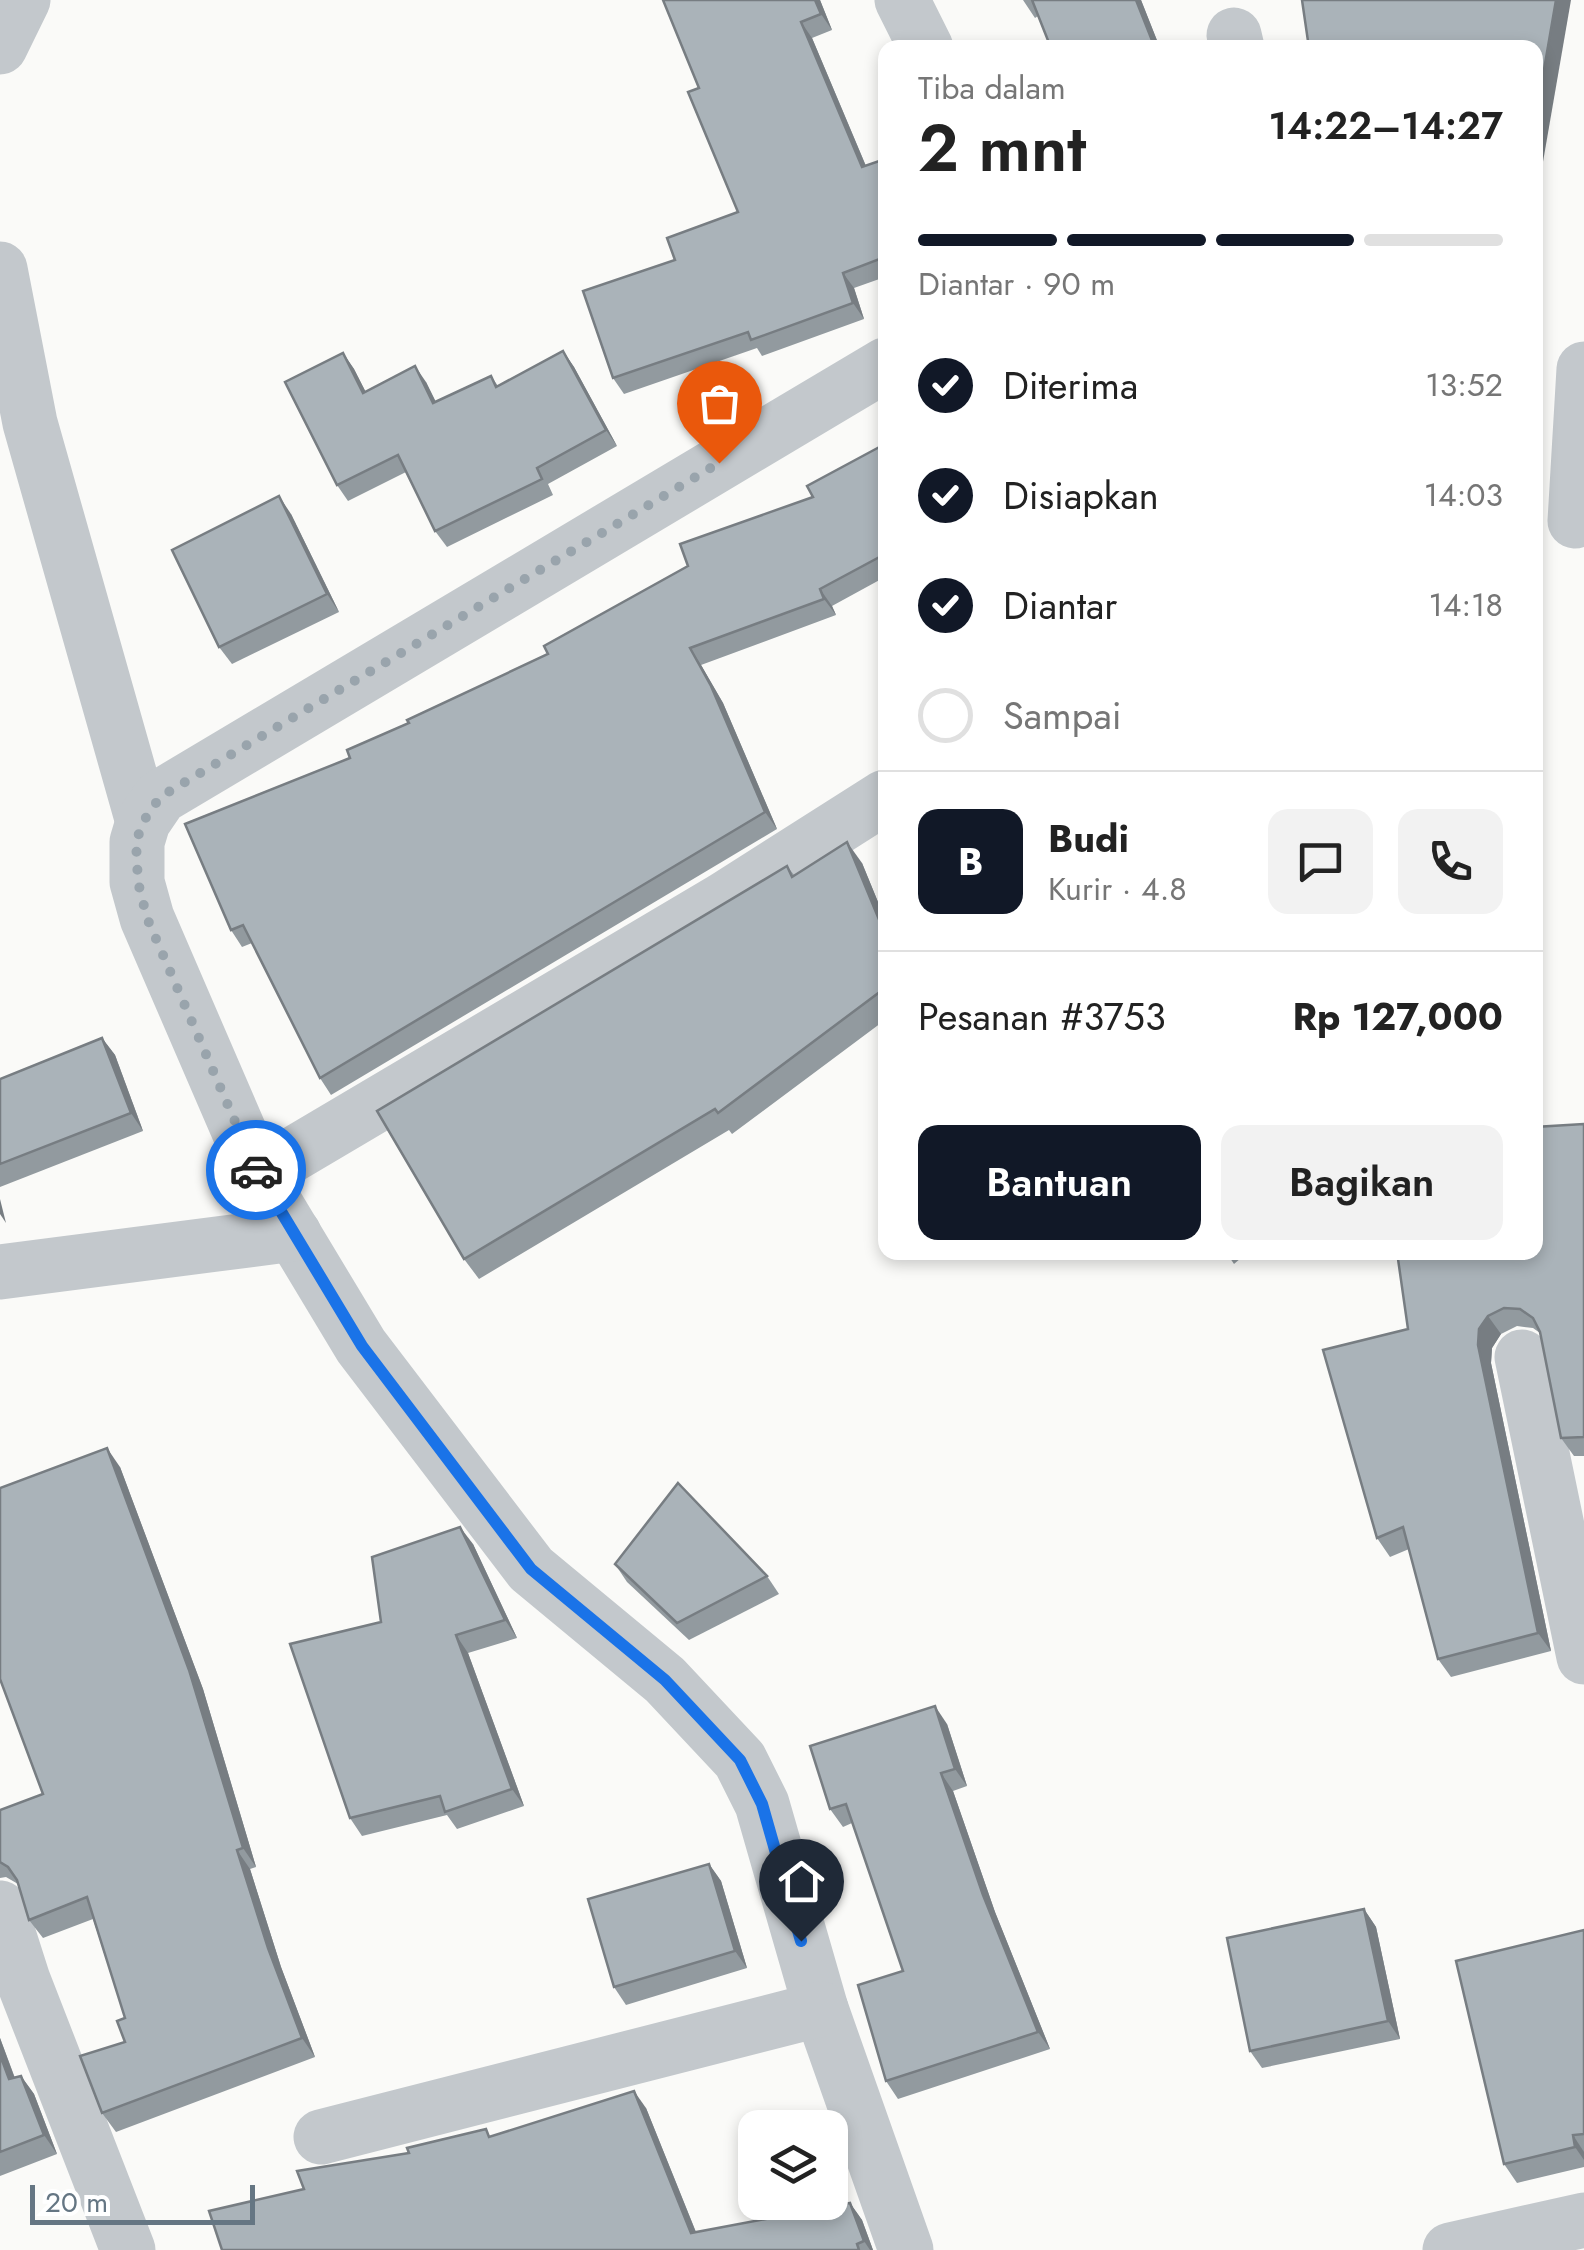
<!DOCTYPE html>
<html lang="id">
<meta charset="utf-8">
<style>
:root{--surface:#fff;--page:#f2f2f2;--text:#222;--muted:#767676;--line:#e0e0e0;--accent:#111827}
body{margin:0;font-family:Jost,sans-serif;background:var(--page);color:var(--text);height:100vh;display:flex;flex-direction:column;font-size:38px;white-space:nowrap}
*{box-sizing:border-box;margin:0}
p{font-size:32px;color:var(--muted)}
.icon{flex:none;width:55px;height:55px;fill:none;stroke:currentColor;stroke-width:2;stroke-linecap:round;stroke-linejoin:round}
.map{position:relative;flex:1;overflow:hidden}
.panel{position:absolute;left:878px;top:40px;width:665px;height:1220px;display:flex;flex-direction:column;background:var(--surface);border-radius:20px;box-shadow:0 5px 15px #0003}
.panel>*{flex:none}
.tools{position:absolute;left:738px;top:2110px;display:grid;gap:20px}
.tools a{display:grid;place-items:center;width:110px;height:110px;border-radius:20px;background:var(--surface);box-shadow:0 5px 15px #0003;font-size:50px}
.scale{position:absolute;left:30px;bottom:25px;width:225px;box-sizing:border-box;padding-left:10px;border:5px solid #657683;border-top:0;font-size:28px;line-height:35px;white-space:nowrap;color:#657683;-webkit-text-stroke:8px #fff;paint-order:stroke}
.pin{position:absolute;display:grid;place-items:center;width:85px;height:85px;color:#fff;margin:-102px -42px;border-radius:50% 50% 50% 0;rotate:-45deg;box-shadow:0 0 10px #0007}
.pin .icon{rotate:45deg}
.courier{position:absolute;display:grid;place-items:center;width:100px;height:100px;margin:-50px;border:8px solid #1a73e8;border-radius:50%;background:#fff;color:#222;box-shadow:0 2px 12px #0007}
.head em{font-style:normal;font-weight:600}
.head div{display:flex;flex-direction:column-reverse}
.head{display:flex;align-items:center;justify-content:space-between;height:170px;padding:0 40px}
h1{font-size:65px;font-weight:600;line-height:75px}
.bar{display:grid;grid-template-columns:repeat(4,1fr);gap:15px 10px;align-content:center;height:120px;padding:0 40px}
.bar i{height:12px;border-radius:8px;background:var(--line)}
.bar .selected{background:var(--accent)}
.bar p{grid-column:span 4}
.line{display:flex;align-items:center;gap:25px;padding:0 40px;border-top:2px solid var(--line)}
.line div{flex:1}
.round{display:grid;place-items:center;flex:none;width:105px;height:105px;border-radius:20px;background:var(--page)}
ol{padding:0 40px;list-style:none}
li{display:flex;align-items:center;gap:30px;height:110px}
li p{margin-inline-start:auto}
li .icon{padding:10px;border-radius:50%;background:var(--accent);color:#fff;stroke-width:4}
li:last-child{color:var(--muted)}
li i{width:55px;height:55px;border:5px solid var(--line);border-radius:50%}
.primary-button{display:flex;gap:20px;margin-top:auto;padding:20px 40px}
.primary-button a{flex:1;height:115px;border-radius:20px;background:var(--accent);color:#fff;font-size:40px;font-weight:600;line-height:115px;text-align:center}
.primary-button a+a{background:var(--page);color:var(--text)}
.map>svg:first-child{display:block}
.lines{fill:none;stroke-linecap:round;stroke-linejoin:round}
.minor{stroke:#c3c8cc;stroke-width:55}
.wall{fill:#929a9f}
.shaded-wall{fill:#777d82}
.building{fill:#aab3b9;stroke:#777d82;stroke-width:2.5}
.done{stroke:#99a4ac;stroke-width:10;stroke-dasharray:0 18}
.route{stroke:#1a73e8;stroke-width:12}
</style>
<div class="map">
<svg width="1584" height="2250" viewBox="0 0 1584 2250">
<rect width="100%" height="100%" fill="#fafaf8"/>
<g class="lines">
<!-- minor -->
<g class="minor">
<path d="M902,0l24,48"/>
<path d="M1234,35l3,13"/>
<path d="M0,47l23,-47"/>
<path d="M0,269l30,154 113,399"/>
<path d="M885,365l-725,432 -17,25 -6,20v40l10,36 111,257 103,171 170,223 134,111 75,80 22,44 59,205 85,241"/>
<path d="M1575,521l9,-152"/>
<path d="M258,1175l465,-275 162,-103"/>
<path d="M0,1272l294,-38"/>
<path d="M1522,1357l62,300"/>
<path d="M0,1908l23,72 105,270"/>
<path d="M321,2137l500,-128"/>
<path d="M1450,2250l134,-30"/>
</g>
</g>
<!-- wall -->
<g class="wall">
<path d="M663,0h157l12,30 -20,8 54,128 19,-7v118l-31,11 10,31 -102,37 -5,-8 -133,46 -11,-16 62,-118 63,-48 -39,-124z"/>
<path d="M1023,0h118l19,48 -122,-32 -3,2z"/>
<path d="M563,351l11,16 43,79 -69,38 5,11 -106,52 -12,-16 -29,-59 -58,29 -11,-16 6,-132 11,16 11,22 61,-9 10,20 55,-26 7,10z"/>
<path d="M885,444v133l-53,29 4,9 -135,50 22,38 54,126 -446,266 -11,-17 -68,-135 -10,4 -11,-17 119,-172 59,-35 139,-69 265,-157z"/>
<path d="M291,514l48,98 -107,52 -13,-17z"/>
<path d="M862,863l23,56v101l-153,114 -3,-4 -250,149 -15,-20 323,-393 7,9z"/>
<path d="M102,1038l13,17 28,76 -143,56v-108z"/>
<path d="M1584,1124v332h-10l-13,-18 -21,-105 -7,-5 -16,-2 -16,8 -9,14 -1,15 60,288 -100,26 -13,-18 -29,-110 -19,8 -13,-19 31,-209z"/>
<path d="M1226,1252h22l-14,12z"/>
<path d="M120,1467l83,222 53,178 -6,2 31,98 34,90 -199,75 -14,-19 23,-71v-24l-32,-99 -50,19 -14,-18 -11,-36 -12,-7 -6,1v-68l43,-16z"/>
<path d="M473,1544l44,94 -49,15 56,153 -67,23 -10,-14 -85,21 -12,-18 31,-196z"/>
<path d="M615,1564l152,12 12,18 -90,46 -62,-58z"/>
<path d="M947,1724l20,62 -14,5 42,121 55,137 -152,50 -12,-18 17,-110 -51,-148 -9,4 -13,-18z"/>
<path d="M709,1864l12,17 26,87 -121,37 -12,-18z"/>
<path d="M1364,1909l12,18 24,112 -138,29 -12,-17z"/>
<path d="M1584,1930v237l-67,16 -13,-19z"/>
<path d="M0,2038l15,40 6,-2 13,18 23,60 -57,22z"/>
<path d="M646,2108l50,124 154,-29 12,17 11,30h-651l82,-61 187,-53z"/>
</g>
<!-- shaded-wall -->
<g class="shaded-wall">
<path d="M815,0h5l12,30 -11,-16z"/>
<path d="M1136,0h5l19,48h-5z"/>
<path d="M1556,0h15l-36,208v-86z"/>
<path d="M801,22l11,16 61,145 -11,-16z"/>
<path d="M843,273l11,15 10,31 -11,-16z"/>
<path d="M563,351l11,16 43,79 -11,-16z"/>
<path d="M343,353l11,16 20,39 -11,-15z"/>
<path d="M415,366l11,16 18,37 -11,-16z"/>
<path d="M279,496l12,18 48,98 -12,-18z"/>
<path d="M820,589l12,17 4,9 -12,-16z"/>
<path d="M690,648l11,17 22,38 54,126 -12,-17z"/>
<path d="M847,842l15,21 23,56v15z"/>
<path d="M102,1038l13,17 28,76 -12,-18z"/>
<path d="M0,1199l6,24 -6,-9z"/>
<path d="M1488,1316l13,18 -9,14 -1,15 60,288 -13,-18 -60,-288 1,-16z"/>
<path d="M107,1448l13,19 83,222 53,178 -13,-19z"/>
<path d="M460,1527l13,17 44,94 -12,-18z"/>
<path d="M456,1635l12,18 56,153 -12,-17z"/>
<path d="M935,1706l12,18 20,62 -12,-17z"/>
<path d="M941,1773l12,18 42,121 55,137 -12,-17 -55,-137z"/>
<path d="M237,1850l13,19 31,98 34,90 -13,-19 -34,-90z"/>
<path d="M709,1864l12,17 26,87 -12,-17z"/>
<path d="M1364,1909l12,18 24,112 -12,-18z"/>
<path d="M0,2038l22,60 -13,-19 -9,-24z"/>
<path d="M21,2076l13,18 23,60 -13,-19z"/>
<path d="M634,2091l12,17 57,142 -12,-17z"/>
<path d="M1573,2135l11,17v8l-9,-13z"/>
<path d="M850,2203l12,17 11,30h-3l-6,-9z"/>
</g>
<!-- building -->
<g class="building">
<path d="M663,0h152l6,14 -20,8 61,145 23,-8v98l-42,16 10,30 -102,37 -3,-8 -135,46 -30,-87 92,-31 -8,-22 71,-26 -50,-120 11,-4z"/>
<path d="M1032,0h104l19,48h-104z"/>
<path d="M1302,0h254l-21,122v-74h-226z"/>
<path d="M563,351l43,79 -69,38 5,11 -107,52 -37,-76 -61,30 -52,-103 58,-29 20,40 52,-27 18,37 58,-27 5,11z"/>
<path d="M885,444v110l-65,35 4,10 -134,49 21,38 54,126 -445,266 -77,-153 -12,5 -46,-106 165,-66 -3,-8 62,-27 -2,-3 141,-66 -4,-8 144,-80 -8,-22 133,-47 -6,-11z"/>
<path d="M279,496l48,98 -108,53 -47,-97z"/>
<path d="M847,842l38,92v54l-167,125 -3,-4 -251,150 -87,-148 410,-245 5,11z"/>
<path d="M102,1038l29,75 -131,51v-85z"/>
<path d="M1584,1124v313l-23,1 -21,-106 -7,-14 -13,-9 -16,-1 -16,8 -9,13 -1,16 60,288 -100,26 -35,-132 -26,11 -54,-188 85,-21 -11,-77h138v-125z"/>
<path d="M107,1448l82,222 54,178 -6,2 31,98 34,90 -200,75 -22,-57 45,-14 -8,-21 8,-3 -38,-121 -58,23 -12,-40 -9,-13 -8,-5v-52l43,-16 -43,-115v-191z"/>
<path d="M678,1483l89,93 -90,47 -62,-59z"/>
<path d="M460,1527l45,93 -49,15 56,154 -67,23 -5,-16 -90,22 -60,-174 91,-22 -9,-65z"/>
<path d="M935,1706l20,63 -14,4 42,122 55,137 -152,49 -28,-96 45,-14 -57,-167 -16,5 -20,-63z"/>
<path d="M709,1864l26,87 -121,36 -26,-88z"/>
<path d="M1364,1909l24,112 -138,30 -23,-113z"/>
<path d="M1584,1930v204l-11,1 2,12 -71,17 -48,-203z"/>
<path d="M0,2055l9,24 12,-3 23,59 -44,17z"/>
<path d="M634,2091l57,142 159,-30 14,38 -7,3 2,6h-637l-13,-39 95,-22 -7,-18 112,-18 -2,-5 79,-19 3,8z"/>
</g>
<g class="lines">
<!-- done -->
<path class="done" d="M256,1170l-109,-252 -9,-36 -2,-40 7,-20 17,-25 559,-334"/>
<!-- route -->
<path class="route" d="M256,1170l106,176 169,223 134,111 75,80 22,44 39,137"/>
</g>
</svg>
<div class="tools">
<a><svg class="icon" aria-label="layers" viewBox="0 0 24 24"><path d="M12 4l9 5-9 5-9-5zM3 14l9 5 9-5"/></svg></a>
</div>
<div class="scale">20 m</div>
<div class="pin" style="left:719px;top:463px;background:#ea580c"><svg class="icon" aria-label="bag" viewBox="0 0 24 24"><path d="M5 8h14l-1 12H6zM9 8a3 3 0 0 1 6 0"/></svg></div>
<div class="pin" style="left:801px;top:1941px;background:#1f2937"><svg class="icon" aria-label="home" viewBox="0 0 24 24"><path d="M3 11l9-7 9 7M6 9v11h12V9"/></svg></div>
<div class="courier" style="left:256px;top:1170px"><svg class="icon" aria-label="car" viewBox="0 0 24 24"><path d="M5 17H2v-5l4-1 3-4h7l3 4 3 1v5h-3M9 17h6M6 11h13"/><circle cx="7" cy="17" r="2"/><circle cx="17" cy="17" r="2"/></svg></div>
<section class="panel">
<div class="head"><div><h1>2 mnt</h1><p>Tiba dalam</p></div><em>14:22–14:27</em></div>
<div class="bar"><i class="selected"></i><i class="selected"></i><i class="selected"></i><i></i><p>Diantar · 90 m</p></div>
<ol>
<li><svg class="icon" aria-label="check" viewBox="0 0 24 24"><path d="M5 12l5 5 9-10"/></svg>Diterima<p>13:52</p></li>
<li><svg class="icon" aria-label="check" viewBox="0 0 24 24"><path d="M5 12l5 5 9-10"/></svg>Disiapkan<p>14:03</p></li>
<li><svg class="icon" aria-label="check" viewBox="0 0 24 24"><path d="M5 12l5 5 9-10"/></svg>Diantar<p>14:18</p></li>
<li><i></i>Sampai</li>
</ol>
<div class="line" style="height:180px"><b class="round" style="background:var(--accent);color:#fff">B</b><div><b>Budi</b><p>Kurir · 4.8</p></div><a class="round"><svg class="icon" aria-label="chat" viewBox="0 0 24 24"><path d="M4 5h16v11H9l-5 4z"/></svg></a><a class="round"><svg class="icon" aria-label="phone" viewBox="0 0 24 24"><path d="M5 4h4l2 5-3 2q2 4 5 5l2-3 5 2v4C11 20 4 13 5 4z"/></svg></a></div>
<div class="line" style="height:130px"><div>Pesanan #3753</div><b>Rp 127,000</b></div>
<div class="primary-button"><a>Bantuan</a><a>Bagikan</a></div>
</section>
</div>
